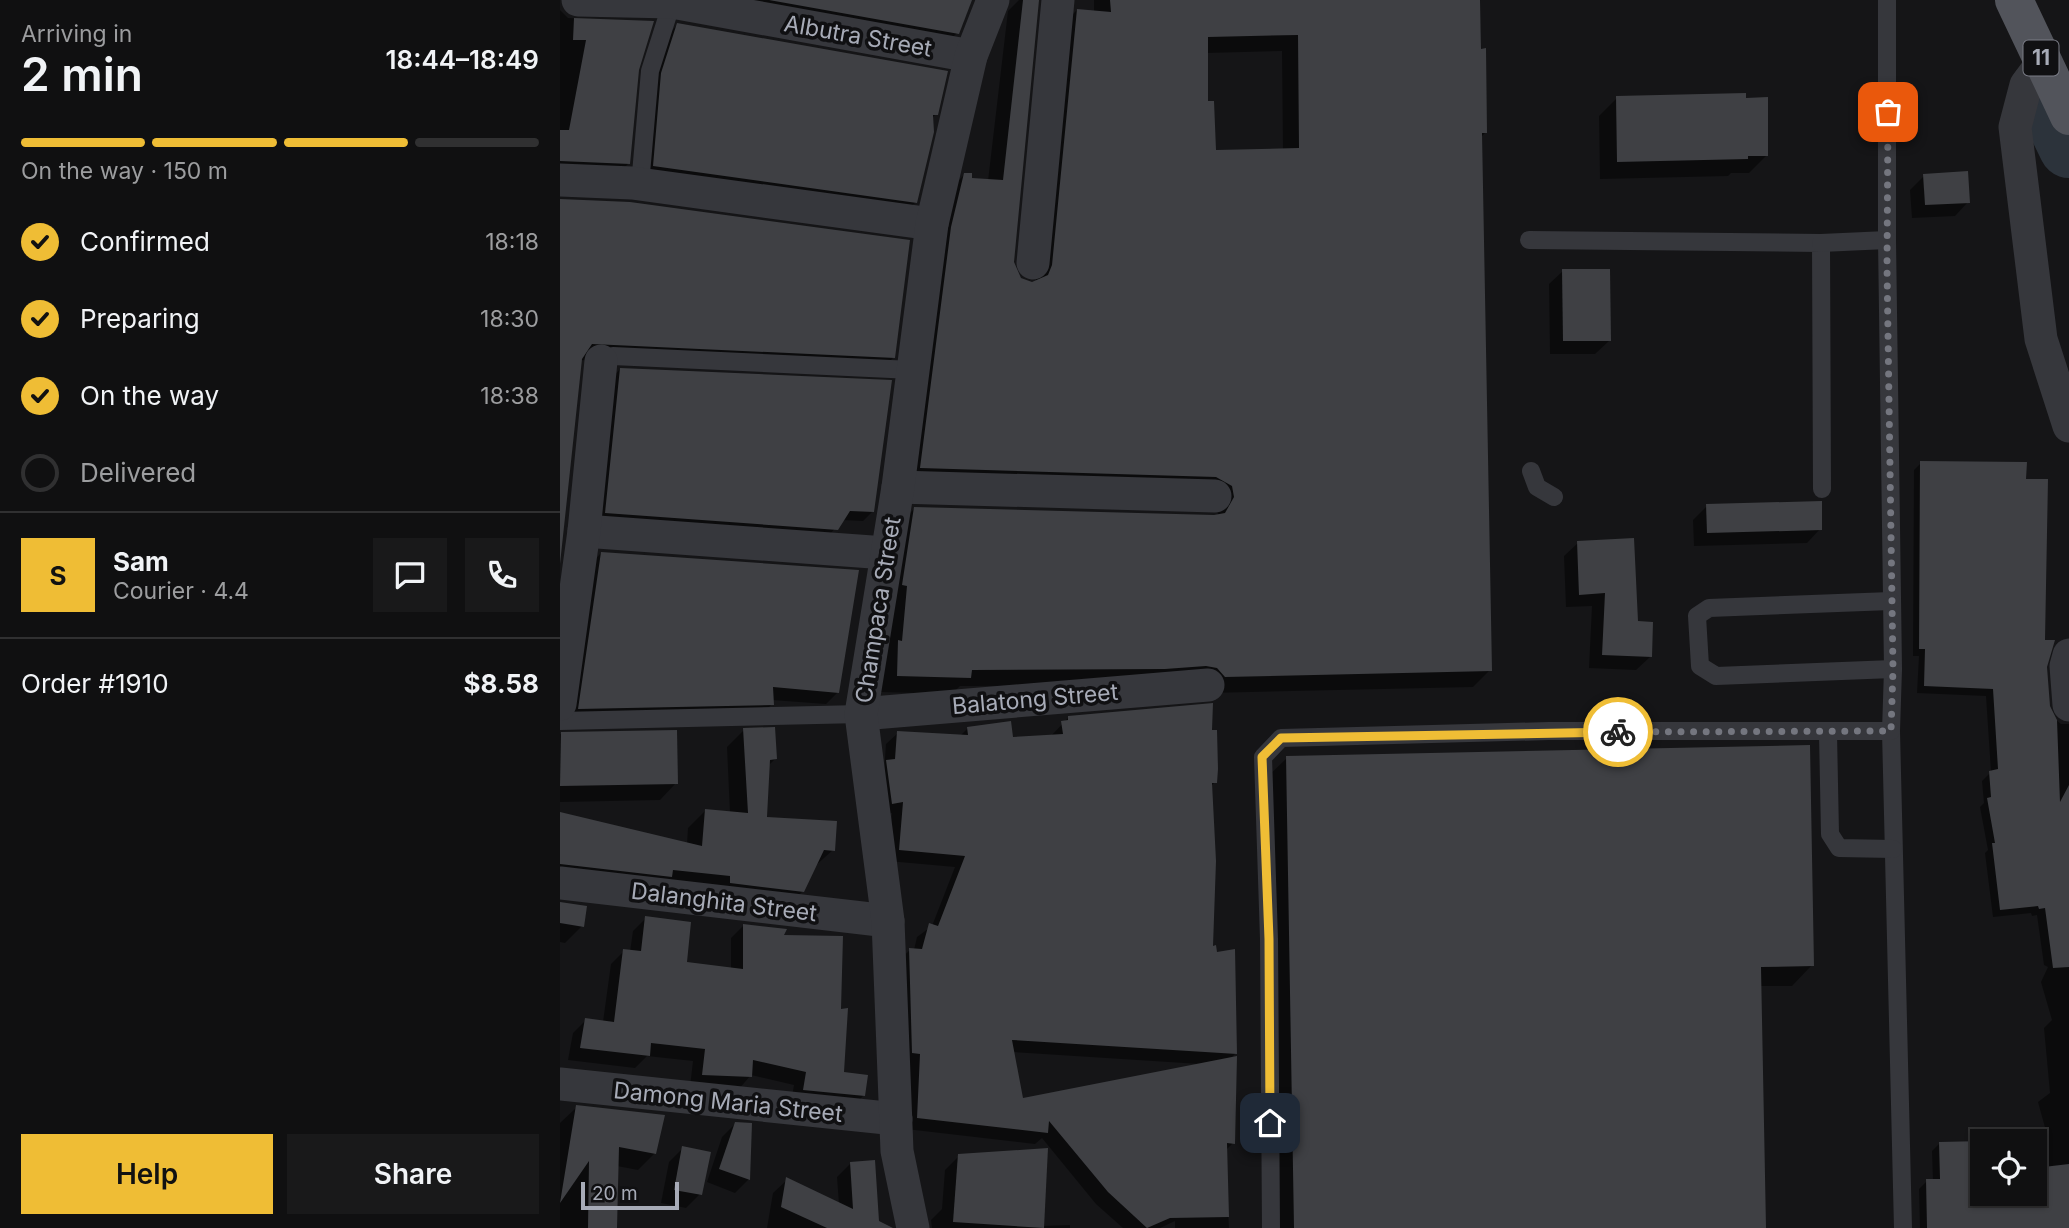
<!DOCTYPE html>
<meta charset="utf-8">
<style>
:root{--surface:#101011;--page:#19191a;--text:#f1f3f6;--muted:#9c9d9f;--line:#303031;--accent:#efbd35}
body{margin:0;font-family:Inter,sans-serif;background:var(--page);color:var(--text);height:100vh;display:flex;flex-direction:column;font-size:26px;white-space:nowrap}
*{box-sizing:border-box;margin:0}
p{font-size:23px;color:var(--muted)}
.icon{flex:none;width:38px;height:38px;fill:none;stroke:currentColor;stroke-width:2;stroke-linecap:round;stroke-linejoin:round}
.map{position:relative;flex:1;overflow:hidden}
.panel{display:flex;flex-direction:column;background:var(--surface);width:560px}
.panel>*{flex:none}
.tools{position:absolute;left:1410px;top:1129px;display:grid;gap:14px}
.tools a{display:grid;place-items:center;width:77px;height:77px;border-radius:0px;background:var(--surface);box-shadow:0 2px 5px #0004,0 0 0 2px var(--line);font-size:35px}
.scale{position:absolute;left:21px;bottom:18px;width:98px;box-sizing:border-box;padding-left:7px;border:4px solid #a7abb7;border-top:0;font-size:19px;line-height:24px;white-space:nowrap;color:#a7abb7;-webkit-text-stroke:5px #101012;paint-order:stroke}
.pin{position:absolute;display:grid;place-items:center;width:60px;height:60px;color:#fff;margin:-30px;border-radius:14px;box-shadow:0 4px 10px #0006}
.courier{position:absolute;display:grid;place-items:center;width:70px;height:70px;margin:-35px;border:5px solid #efbd35;border-radius:50%;background:#fff;color:#222;box-shadow:0 2px 9px #0007}
.summary em{font-style:normal;font-weight:600}
.summary div{display:flex;flex-direction:column-reverse}
.summary{display:flex;align-items:center;justify-content:space-between;height:119px;padding:0 21px}
h1{font-size:46px;font-weight:600;line-height:52px}
.bar{display:grid;grid-template-columns:repeat(4,1fr);gap:10px 7px;align-content:center;height:84px;padding:0 21px}
.bar i{height:9px;border-radius:5px;background:var(--line)}
.bar .active{background:var(--accent)}
.bar p{grid-column:span 4}
.line{display:flex;align-items:center;gap:18px;padding:0 21px;border-top:2px solid var(--line)}
.line div{flex:1}
.round{display:grid;place-items:center;flex:none;width:74px;height:74px;border-radius:0px;background:var(--page)}
ol{padding:0 21px;list-style:none}
li{display:flex;align-items:center;gap:21px;height:77px}
li p{margin-inline-start:auto}
li .icon{padding:7px;border-radius:50%;background:var(--accent);color:#111;stroke-width:4}
li:last-child{color:var(--muted)}
li i{width:38px;height:38px;border:4px solid var(--line);border-radius:50%}
.button{display:flex;gap:14px;margin-top:auto;padding:14px 21px}
.button a{flex:1;height:80px;border-radius:0px;background:var(--accent);color:#111;font-size:28px;font-weight:600;line-height:80px;text-align:center}
.button a+a{background:var(--page);color:var(--text)}
main{display:flex;flex:1;min-height:0}
.map>svg:first-child{display:block}
.shadow{fill:#0007;fill-rule:evenodd}
.lines{fill:none;stroke-linecap:round;stroke-linejoin:round}
.river{stroke:#2c333b;stroke-width:60}
.building{fill:#3f4044;fill-rule:evenodd}
.service{stroke:#36373c;stroke-width:18}
.minor{stroke:#36373c;stroke-width:33}
.primary{stroke:#52545b;stroke-width:38}
.done{stroke:#74767f;stroke-width:7;stroke-dasharray:0 12.6}
.route{stroke:#efbd35;stroke-width:9}
.labels{text-anchor:middle;stroke-width:7;stroke-linejoin:round;paint-order:stroke}
.shield{fill:#101012;stroke:#7a7c86;stroke-width:2}
.shield-label{font-size:21px;font-weight:bold;fill:#a7abb7}
.street-label{font-size:23px;fill:#a7abb7;stroke:#101012}
</style>
<main>
<section class="panel">
<div class="summary"><div><h1>2 min</h1><p>Arriving in</p></div><em>18:44–18:49</em></div>
<div class="bar"><i class="active"></i><i class="active"></i><i class="active"></i><i></i><p>On the way · 150 m</p></div>
<ol>
<li><svg class="icon" aria-label="check" viewBox="0 0 24 24"><path d="M5 12l5 5 9-10"/></svg>Confirmed<p>18:18</p></li>
<li><svg class="icon" aria-label="check" viewBox="0 0 24 24"><path d="M5 12l5 5 9-10"/></svg>Preparing<p>18:30</p></li>
<li><svg class="icon" aria-label="check" viewBox="0 0 24 24"><path d="M5 12l5 5 9-10"/></svg>On the way<p>18:38</p></li>
<li><i></i>Delivered</li>
</ol>
<div class="line" style="height:126px"><b class="round" style="background:var(--accent);color:#111">S</b><div><b>Sam</b><p>Courier · 4.4</p></div><a class="round"><svg class="icon" aria-label="chat" viewBox="0 0 24 24"><path d="M4 5h16v11H9l-5 4z"/></svg></a><a class="round"><svg class="icon" aria-label="phone" viewBox="0 0 24 24"><path d="M5 4h4l2 5-3 2q2 4 5 5l2-3 5 2v4C11 20 4 13 5 4z"/></svg></a></div>
<div class="line" style="height:91px"><div>Order #1910</div><b>$8.58</b></div>
<div class="button"><a>Help</a><a>Share</a></div>
</section>
<div class="map">
<svg width="1509" height="1228" viewBox="0 0 1509 1228">
<rect width="100%" height="100%" fill="#151517"/>
<!-- shadow -->
<g class="shadow">
<path d="M103,0h307l-13,33 -17,17z"/>
<path d="M459,0h19l-26,262 8,18 12,4 4,-2 24,-255 17,-17 17,2v-12h385l6,133 -5,5 10,532 -17,17 -265,6 -61,-8 -187,1 -8,8 -71,-2 17,-167 17,-17 302,8 1,-2 -3,-11 -311,-18 43,-293 17,-17 7,5 17,1 20,-170zM722,51l1,99 -69,1 -7,-48 -1,-50z"/>
<path d="M0,10l8,8 84,5 -15,47 -8,93 -17,17 -52,-1z"/>
<path d="M118,24l258,90 -5,5 -15,83 -11,10 -261,-36 8,-91 16,-50z"/>
<path d="M1057,98l150,57 -18,18h-18l-3,3 -128,3 -1,-63z"/>
<path d="M1364,176l44,26 -13,14 -43,2 -2,-28z"/>
<path d="M0,201l334,156 -17,17 -297,-14 -20,177z"/>
<path d="M1003,271l46,70 -14,13h-45l-1,-70z"/>
<path d="M60,369l253,142 -10,10 -21,-1 -16,19 -230,-17 15,-143z"/>
<path d="M1361,463l103,18 24,227 4,9 9,7h8v504h-149l-1,-39 8,-8h6l-1,-30 8,-8 43,51h52v-26l8,-1 -1,-18 7,-7 -11,-40 12,-9 -6,-65 8,-8 -11,-38 7,-15 -4,-2 -7,-50 -5,1 -1,-3 -38,4 -8,-64 3,-3 -8,-43 4,-4 -2,-22 9,-9 -5,-76 -69,-3 2,-37h-6l1,-186z"/>
<path d="M1147,506l113,23 -13,14 -113,3 -1,-26z"/>
<path d="M1018,543l59,80 13,34 -14,13 -47,-2 3,-62 -26,1 -2,-51z"/>
<path d="M41,553l237,139 -12,12 -54,-4v4l-12,12 -193,5 22,-155z"/>
<path d="M508,718l143,14 4,50 -5,5 1,161 24,106 -5,5 3,84 -8,8 4,77h-54v-7l-15,7h-37l-27,-24 -54,-66 -7,6 -129,-15 -8,-168 12,-11h4l3,-13 15,-11 23,-59 -67,-6 4,-48 -11,2 5,-71 12,-11 62,3 7,-7 45,10 39,-3zM453,1052l187,12 -178,36z"/>
<path d="M184,730l31,29 -7,7 -3,52 68,32 -19,17 -11,24 -17,17 -226,-26v-68l127,30 1,-16 17,-17 25,2 -3,-66z"/>
<path d="M115,731l1,52 -16,17 -100,2v-68z"/>
<path d="M727,758l525,207 -20,21h-32l4,242h-490l-8,-450z"/>
<path d="M0,904l22,22 -17,17 -5,-1z"/>
<path d="M86,918l39,46 46,5v-31l13,-13 37,12 59,73 2,64 21,22 -13,13 -59,-7 3,-17 -43,-10 -13,15 -48,-3 3,-26 -46,-5 -12,12 -67,-8 5,-27 13,-13 17,2 8,-58 13,-13 6,1 3,-21z"/>
<path d="M17,1107l78,46 -17,17 -21,-4 -1,62h-56v-105z"/>
<path d="M176,1123l13,56 -14,14 -28,-11 15,-45z"/>
<path d="M123,1148l17,46 -14,14 -25,-5 8,-41z"/>
<path d="M399,1156l83,70 28,-1v3h-138l-1,-8 11,-11 3,-39z"/>
<path d="M290,1164l28,64h-111l6,-35 14,-13 52,24 -2,-27z"/>
</g>
<g class="lines">
<!-- river -->
<path class="river" d="M1480,89l29,59"/>
</g>
<!-- building -->
<g class="building">
<path d="M209,0h203l-13,34z"/>
<path d="M463,0h16l-25,262 7,16 11,4 16,-7 4,-10 25,-256 34,3 -1,-12h370l1,49 5,-1 1,85h-5l10,538 -267,6 -8,-9 -11,-2 -41,3 -193,1 -1,8 -74,-2 1,-36 4,1 5,-55 -5,-1 12,-78 300,8 11,-2 9,-16 -2,-11 -16,-9 -296,-9 31,-241 13,-54h8v5l31,2zM738,35l1,113 -83,2 -2,-49h-6v-64z"/>
<path d="M14,18l80,3 -15,49 -9,94 -70,-3v-31h9l17,-90h-13z"/>
<path d="M117,23l271,48 -10,44h-5l1,17 -17,71 -264,-37 8,-93z"/>
<path d="M1186,93v5l22,-1v59h-20v3l-131,3 -1,-66z"/>
<path d="M1408,171l2,32 -45,2 -2,-31z"/>
<path d="M0,199l70,3 280,38 -15,118 -303,-14 -10,15 -22,205z"/>
<path d="M1002,269h48l1,72h-48z"/>
<path d="M60,368l272,12 -18,132 -24,-1 -12,19 -233,-17z"/>
<path d="M1360,461l107,1 -1,17h22l-3,161h10l-8,27 3,39 7,14 3,82 9,-17v182l-16,1 -8,-60 -6,1 -1,-3 -38,4 -8,-67h3l-8,-45 4,-1 -2,-26 9,-2 -5,-80 -69,-3 1,-37h-6z"/>
<path d="M1262,501v29l-115,3 -1,-29z"/>
<path d="M1074,538l4,83 15,1 -1,35 -50,-2 3,-62 -26,2 -2,-54z"/>
<path d="M41,552l258,18 -20,123 -66,-6 1,18 -196,4z"/>
<path d="M653,703l-1,27h5l1,39 -1,14h-5l4,78 -3,85 3,-1 1,7 18,-3 2,105 -225,-14 11,58 214,-42 -2,88 -8,-1 2,74 -59,1 -23,10 -39,-36 -59,-71 -1,12 -131,-15 3,-64 -8,-1 -3,-105 13,1 7,-26 9,3 27,-70 -66,-6 4,-48 -11,2 -6,-44 9,-1 2,-28 71,4 -1,-8 44,-6 2,16 50,-3 -2,-13 7,-1v-4z"/>
<path d="M215,727l2,32 -7,1 -3,57 70,4 -2,30 -11,-1 -20,42 -74,-9v-7l-57,-6 -1,7 -112,-13v-52l142,34 3,-37 43,4 -5,-85z"/>
<path d="M117,730l1,54 -118,2 1,-54z"/>
<path d="M1250,745l4,221 -53,1 5,261h-472l-8,-472z"/>
<path d="M0,902l27,4 -3,21 -24,-4z"/>
<path d="M85,916l46,6 -4,40 56,7v-45l44,5 -3,6 59,1 -2,73 7,-1 -4,64 24,3 -3,21 -62,-6 3,-18 -53,-12 -1,17 -50,-2 3,-26 -54,-6 -1,13 -70,-8 5,-30 29,4 9,-73 18,2z"/>
<path d="M16,1105l89,10 -9,39 -37,-7 -2,81h-29l1,-67 -29,42z"/>
<path d="M175,1122l17,1 -2,57 -31,-11z"/>
<path d="M1423,1141v53h52v-26l34,-4v64h-142l-1,-49h14l-1,-37z"/>
<path d="M122,1146l29,6 -9,43 -28,-5z"/>
<path d="M488,1148l-4,80 -91,-6 5,-68z"/>
<path d="M315,1160l4,61 14,7h-66l-46,-21 5,-30 67,32 -3,-47z"/>
</g>
<g class="lines">
<!-- service -->
<g class="service">
<path d="M1327,0v240l6,429 -2,62 12,497"/>
<path d="M80,185l10,-114 22,-69"/>
<path d="M969,240l292,3 1,246"/>
<path d="M1261,243l66,-3"/>
<path d="M41,361l12,-5 299,14"/>
<path d="M971,471l6,16 17,10"/>
<path d="M1331,601l-182,7 -12,8 3,50 16,10 177,-7"/>
<path d="M0,721l301,-7"/>
<path d="M1268,733l2,101 9,14 54,1"/>
<path d="M711,1228l-2,-289 -6,-182 18,-19 268,-7h342"/>
</g>
<!-- minor -->
<g class="minor">
<path d="M18,0l94,2 299,54"/>
<path d="M1483,62l-17,23 -11,42 26,212 28,87"/>
<path d="M0,180l72,3 300,41"/>
<path d="M473,263l25,-263"/>
<path d="M338,487l317,9"/>
<path d="M24,531l302,22"/>
<path d="M1509,655l-3,11 3,39"/>
<path d="M0,704l24,-173 17,-170"/>
<path d="M301,714l347,-29"/>
<path d="M0,883l328,38"/>
<path d="M0,1084l336,35"/>
<path d="M353,1228l-16,-77 -9,-230 -27,-207 37,-227 34,-263 39,-168 22,-56"/>
</g>
<!-- primary -->
<path class="primary" d="M1454,0l55,116"/>
</g>
<g class="lines">
<!-- done -->
<path class="done" d="M1058,732l273,-1 2,-62 -6,-402 1,-155"/>
<!-- route -->
<path class="route" d="M710,1123l-1,-184 -7,-182 19,-19 337,-6"/>
</g>
<g class="labels">
<!-- shield labels -->
<rect class="shield" x="1463.5" y="40.5" width="35" height="35" rx="5"/>
<g class="shield-label">
<text x="1481" y="65">11</text>
</g>
<!-- street labels -->
<g class="street-label">
<text transform="translate(298 36) rotate(10)" y="8">Albutra Street</text>
<text transform="translate(318 610) rotate(-81)" y="8">Champaca Street</text>
<text transform="translate(475 699) rotate(-5)" y="8">Balatong Street</text>
<text transform="translate(164 902) rotate(7)" y="8">Dalanghita Street</text>
<text transform="translate(168 1102) rotate(6)" y="8">Damong Maria Street</text>
</g>
</g>
</svg>
<div class="tools">
<a><svg class="icon" aria-label="locate" viewBox="0 0 24 24"><circle cx="12" cy="12" r="6"/><path d="M12 2v4M12 18v4M2 12h4M18 12h4"/></svg></a>
</div>
<div class="scale">20 m</div>
<div class="pin" style="left:1328px;top:112px;background:#ea580c"><svg class="icon" aria-label="bag" viewBox="0 0 24 24"><path d="M5 8h14l-1 12H6zM9 8a3 3 0 0 1 6 0"/></svg></div>
<div class="pin" style="left:710px;top:1123px;background:#1f2937"><svg class="icon" aria-label="home" viewBox="0 0 24 24"><path d="M3 11l9-7 9 7M6 9v11h12V9"/></svg></div>
<div class="courier" style="left:1058px;top:732px"><svg class="icon" aria-label="bike" viewBox="0 0 24 24"><circle cx="6" cy="16" r="4"/><circle cx="18" cy="16" r="4"/><path d="M6 16l4-8h5l3 8M10 8l3 8H6M13 5h3"/></svg></div>
</div>
</main>
